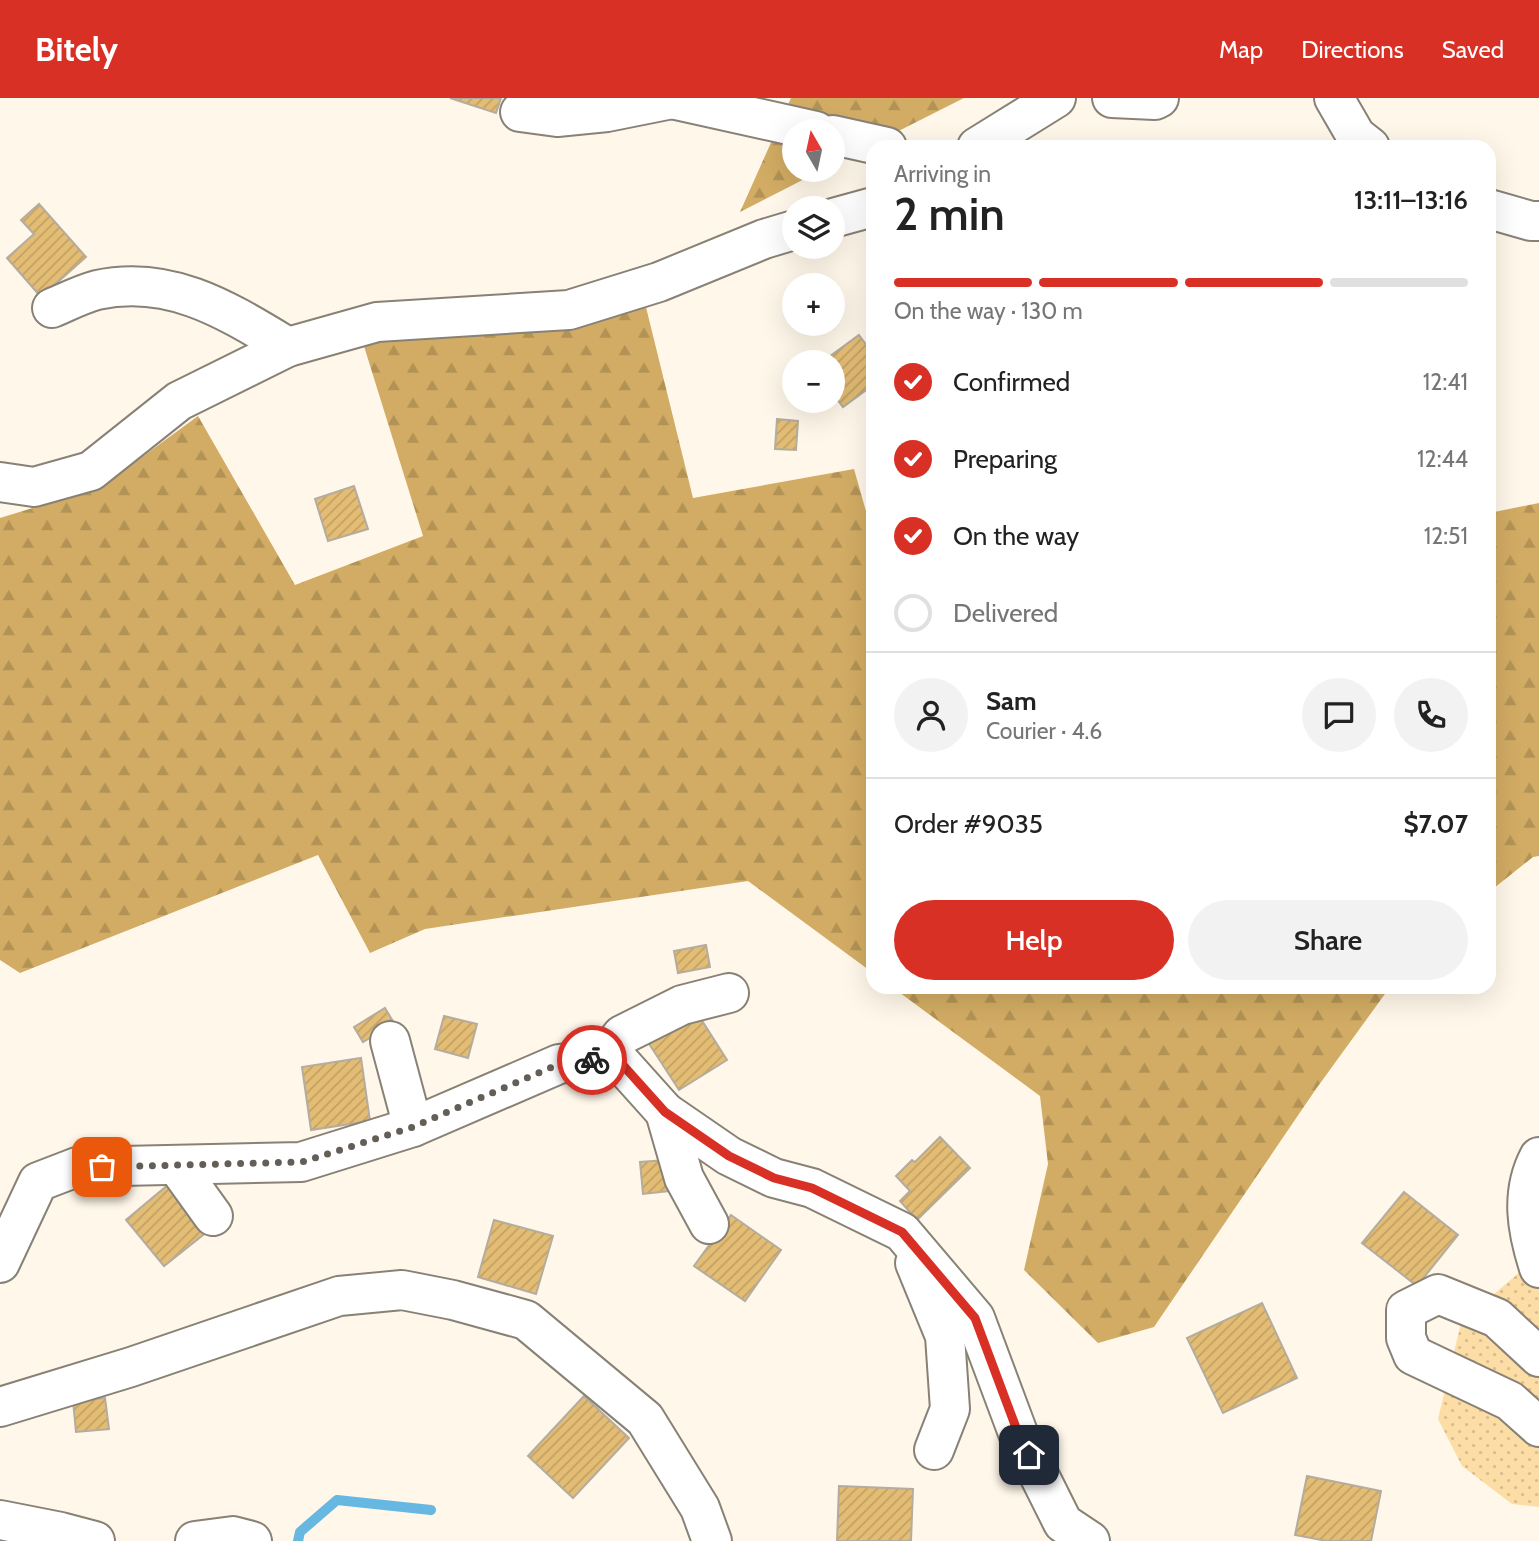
<!DOCTYPE html>
<meta charset="utf-8">
<style>
:root{--surface:#fff;--page:#f2f2f2;--text:#222;--muted:#767676;--line:#e0e0e0;--accent:#d93025}
body{margin:0;font-family:Cabin,sans-serif;background:var(--page);color:var(--text);height:100vh;display:flex;flex-direction:column;font-size:26px;white-space:nowrap}
*{box-sizing:border-box;margin:0}
p{font-size:23px;color:var(--muted)}
.icon{flex:none;width:38px;height:38px;fill:none;stroke:currentColor;stroke-width:2;stroke-linecap:round;stroke-linejoin:round}
.map{position:relative;flex:1;overflow:hidden}
.side{position:absolute;left:866px;top:42px;width:630px;height:854px;display:flex;flex-direction:column;background:var(--surface);border-radius:21px;box-shadow:0 7px 28px #0002}
.side>*{flex:none}
.needle{width:46px;rotate:351deg}
.fabs{position:absolute;left:782px;top:21px;display:grid;gap:14px}
.fabs a{display:grid;place-items:center;width:63px;height:63px;border-radius:50%;background:var(--surface);box-shadow:0 7px 28px #0002;font-size:35px}
.pin{position:absolute;display:grid;place-items:center;width:60px;height:60px;color:#fff;margin:-30px;border-radius:14px;box-shadow:0 4px 10px #0006}
.courier{position:absolute;display:grid;place-items:center;width:70px;height:70px;margin:-35px;border:5px solid #d93025;border-radius:50%;background:#fff;color:#222;box-shadow:0 2px 9px #0007}
.overview em{font-style:normal;font-weight:600}
.overview div{display:flex;flex-direction:column-reverse}
.overview{display:flex;align-items:center;justify-content:space-between;height:119px;padding:0 28px}
h1{font-size:46px;font-weight:600;line-height:52px}
.bar{display:grid;grid-template-columns:repeat(4,1fr);gap:10px 7px;align-content:center;height:84px;padding:0 28px}
.bar i{height:9px;border-radius:5px;background:var(--line)}
.bar .on{background:var(--accent)}
.bar p{grid-column:span 4}
.line{display:flex;align-items:center;gap:18px;padding:0 28px;border-top:2px solid var(--line)}
.line div{flex:1}
.round{display:grid;place-items:center;flex:none;width:74px;height:74px;border-radius:37px;background:var(--page)}
ol{padding:0 28px;list-style:none}
li{display:flex;align-items:center;gap:21px;height:77px}
li p{margin-inline-start:auto}
li .icon{padding:7px;border-radius:50%;background:var(--accent);color:#fff;stroke-width:4}
li:last-child{color:var(--muted)}
li i{width:38px;height:38px;border:4px solid var(--line);border-radius:50%}
.action{display:flex;gap:14px;margin-top:auto;padding:14px 28px}
.action a{flex:1;height:80px;border-radius:42px;background:var(--accent);color:#fff;font-size:28px;font-weight:600;line-height:80px;text-align:center}
.action a+a{background:var(--page);color:var(--text)}
header{display:flex;align-items:center;gap:42px;box-sizing:border-box;height:98px;padding:0 35px;background:var(--accent);color:#fff}
header strong{font-size:33px}
nav{display:flex;gap:38px;margin-inline-start:auto;font-size:24px}
.map>svg:first-child{display:block}
.grass{fill:url(#grass-dots)}
.forest{fill:url(#forest-firs)}
.lines{fill:none;stroke-linecap:round;stroke-linejoin:round}
.stream{stroke:#66b7e2;stroke-width:10}
.building{fill:url(#building-hatch);stroke:#b3ac9f;stroke-width:2}
.minor-casing{stroke:#888175;stroke-width:42}
.minor{stroke:#fff;stroke-width:38}
.done{stroke:#635e57;stroke-width:7;stroke-dasharray:0 12.6}
.route{stroke:#d93025;stroke-width:9}
</style>
<header>
<strong>Bitely</strong>
<nav><a>Map</a><a>Directions</a><a>Saved</a></nav>
</header>
<div class="map">
<svg width="1539" height="1443" viewBox="0 0 1539 1443">
<defs>
<pattern id="grass-dots" width="8" height="8" patternUnits="userSpaceOnUse" patternTransform="scale(1.75)"><rect width="8" height="8" fill="#fcdda5"/><path d="M2 2h.1M6 6h.1" fill="none" stroke="#d7bc8d" stroke-width="1.8" stroke-linecap="round"/></pattern>
<pattern id="forest-firs" width="22" height="20" patternUnits="userSpaceOnUse" patternTransform="scale(1.75)"><rect width="22" height="20" fill="#d2ac64"/><path d="M5 1l3.5 6h-7zM16 11l3.5 6h-7z" fill="#b39355"/></pattern>
<pattern id="building-hatch" width="6" height="6" patternUnits="userSpaceOnUse" patternTransform="scale(1.75)"><rect width="6" height="6" fill="#e4bd75"/><path d="M-1 1l2-2M0 6l6-6M5 7l2-2" fill="none" stroke="#c2a164"/></pattern>
</defs>
<rect width="100%" height="100%" fill="#fff7e9"/>
<!-- grass -->
<path class="grass" d="M1539,1157v252l-27,-3 -50,-38 -24,-47 23,-96z"/>
<!-- forest -->
<g class="forest">
<path d="M791,0h173l-131,66v-33h-39v39h28l-82,42z"/>
<path d="M644,201l49,199 161,-29 19,67v437l-125,-92 -323,48 -55,24 -52,-98 -298,118 -20,-13v-442l101,-31 97,-71 97,169 128,-49 -60,-193 218,-21z"/>
<path d="M1539,405v353l-6,1 -44,35v-379z"/>
<path d="M892,889h498l-74,102 -162,238 -56,16 -74,-73 24,-106 -8,-68z"/>
</g>
<g class="lines">
<!-- stream -->
<path class="stream" d="M298,1443l2,-9 37,-32 94,10"/>
</g>
<!-- building -->
<g class="building">
<path d="M450,0h51l-5,15z"/>
<path d="M39,106l47,53 -45,40 -34,-39 27,-24 -13,-14z"/>
<path d="M859,237l14,19v31l-30,22 -10,-13v-32h-11z"/>
<path d="M777,321l21,2 -2,29 -21,-1z"/>
<path d="M354,388l14,43 -40,12 -13,-42z"/>
<path d="M706,847l4,22 -32,6 -4,-22z"/>
<path d="M385,910l9,15 -31,19 -9,-15z"/>
<path d="M694,910l33,52 -48,30 -33,-51z"/>
<path d="M444,918l33,8 -9,34 -33,-9z"/>
<path d="M361,960l9,63 -59,9 -9,-63z"/>
<path d="M940,1039l30,31 -53,52 -17,-19 10,-10 -14,-15 16,-16 3,2z"/>
<path d="M666,1062l3,31 -26,3 -3,-32z"/>
<path d="M169,1086l39,47 -44,35 -38,-46z"/>
<path d="M1404,1094l54,43 -41,51 -55,-43z"/>
<path d="M731,1117l50,35 -36,51 -51,-35z"/>
<path d="M494,1122l59,16 -17,58 -58,-17z"/>
<path d="M1262,1205l35,75 -74,35 -36,-75z"/>
<path d="M584,1298l45,42 -56,60 -45,-42z"/>
<path d="M105,1300l4,31 -33,3 -3,-31z"/>
<path d="M1307,1378l74,15 -10,50h-44l-32,-6z"/>
<path d="M839,1388l74,3 -2,52h-74z"/>
</g>
<g class="lines">
<!-- minor casing -->
<g class="minor-casing">
<g id="minor">
<path d="M667,0l149,33"/>
<path d="M1112,0l43,2 4,-2"/>
<path d="M1334,0l22,38 14,11"/>
<path d="M520,14l37,5 50,-5 65,-13"/>
<path d="M833,37l54,12"/>
<path d="M977,49l79,-49"/>
<path d="M1489,111l42,12h8"/>
<path d="M833,120l40,-11"/>
<path d="M52,210c14,-6 30,-14 45,-18 74,-16 131,21 191,57"/>
<path d="M0,384l34,5 57,-16 88,-70 109,-54 89,-25 192,-12 90,-28 105,-43 30,-9"/>
<path d="M390,943l23,86"/>
<path d="M604,960l18,-23 60,-30 47,-12"/>
<path d="M665,1014l19,66 25,46"/>
<path d="M1539,1059c-19,36 -12,74 0,111"/>
<path d="M177,1068l36,50"/>
<path d="M0,1165l38,-81 39,-15 224,-5 112,-35 146,-63 45,-6 17,5 44,49 64,44 45,22 38,10 90,44 73,86 43,115 45,90 27,18"/>
<path d="M915,1165l30,73 5,73 -16,41"/>
<path d="M1539,1259l-42,-39 -59,-24 -32,16v28l7,17 97,46 29,26"/>
<path d="M0,1309l131,-40 208,-71 63,-6 51,10 73,20 119,99 55,89 12,33"/>
<path d="M0,1422l61,12 34,9"/>
<path d="M195,1443l38,-5 19,5"/>
</g>
</g>
<!-- minor -->
<use href="#minor" class="minor"/>
</g>
<g class="lines">
<!-- done -->
<path class="done" d="M102,1069l200,-5 111,-35 146,-63 33,-4"/>
<!-- route -->
<path class="route" d="M592,962l12,-2 17,5 44,49 64,44 45,22 38,10 90,44 73,86 43,115 11,22"/>
</g>
</svg>
<div class="fabs">
<a><svg class="needle" viewBox="-14 -14 28 28"><path d="M0-13l5 13h-10z" fill="#e53935"/><path d="M0 13l5-13h-10z" fill="#767676"/></svg></a>
<a><svg class="icon" aria-label="layers" viewBox="0 0 24 24"><path d="M12 4l9 5-9 5-9-5zM3 14l9 5 9-5"/></svg></a>
<a>+</a>
<a>−</a>
</div>
<div class="pin" style="left:102px;top:1069px;background:#ea580c"><svg class="icon" aria-label="bag" viewBox="0 0 24 24"><path d="M5 8h14l-1 12H6zM9 8a3 3 0 0 1 6 0"/></svg></div>
<div class="pin" style="left:1029px;top:1357px;background:#1f2937"><svg class="icon" aria-label="home" viewBox="0 0 24 24"><path d="M3 11l9-7 9 7M6 9v11h12V9"/></svg></div>
<div class="courier" style="left:592px;top:962px"><svg class="icon" aria-label="bike" viewBox="0 0 24 24"><circle cx="6" cy="16" r="4"/><circle cx="18" cy="16" r="4"/><path d="M6 16l4-8h5l3 8M10 8l3 8H6M13 5h3"/></svg></div>
<section class="side">
<div class="overview"><div><h1>2 min</h1><p>Arriving in</p></div><em>13:11–13:16</em></div>
<div class="bar"><i class="on"></i><i class="on"></i><i class="on"></i><i></i><p>On the way · 130 m</p></div>
<ol>
<li><svg class="icon" aria-label="check" viewBox="0 0 24 24"><path d="M5 12l5 5 9-10"/></svg>Confirmed<p>12:41</p></li>
<li><svg class="icon" aria-label="check" viewBox="0 0 24 24"><path d="M5 12l5 5 9-10"/></svg>Preparing<p>12:44</p></li>
<li><svg class="icon" aria-label="check" viewBox="0 0 24 24"><path d="M5 12l5 5 9-10"/></svg>On the way<p>12:51</p></li>
<li><i></i>Delivered</li>
</ol>
<div class="line" style="height:126px"><a class="round"><svg class="icon" aria-label="person" viewBox="0 0 24 24"><circle cx="12" cy="8" r="4"/><path d="M4 21q1-7 8-7t8 7"/></svg></a><div><b>Sam</b><p>Courier · 4.6</p></div><a class="round"><svg class="icon" aria-label="chat" viewBox="0 0 24 24"><path d="M4 5h16v11H9l-5 4z"/></svg></a><a class="round"><svg class="icon" aria-label="phone" viewBox="0 0 24 24"><path d="M5 4h4l2 5-3 2q2 4 5 5l2-3 5 2v4C11 20 4 13 5 4z"/></svg></a></div>
<div class="line" style="height:91px"><div>Order #9035</div><b>$7.07</b></div>
<div class="action"><a>Help</a><a>Share</a></div>
</section>
</div>
